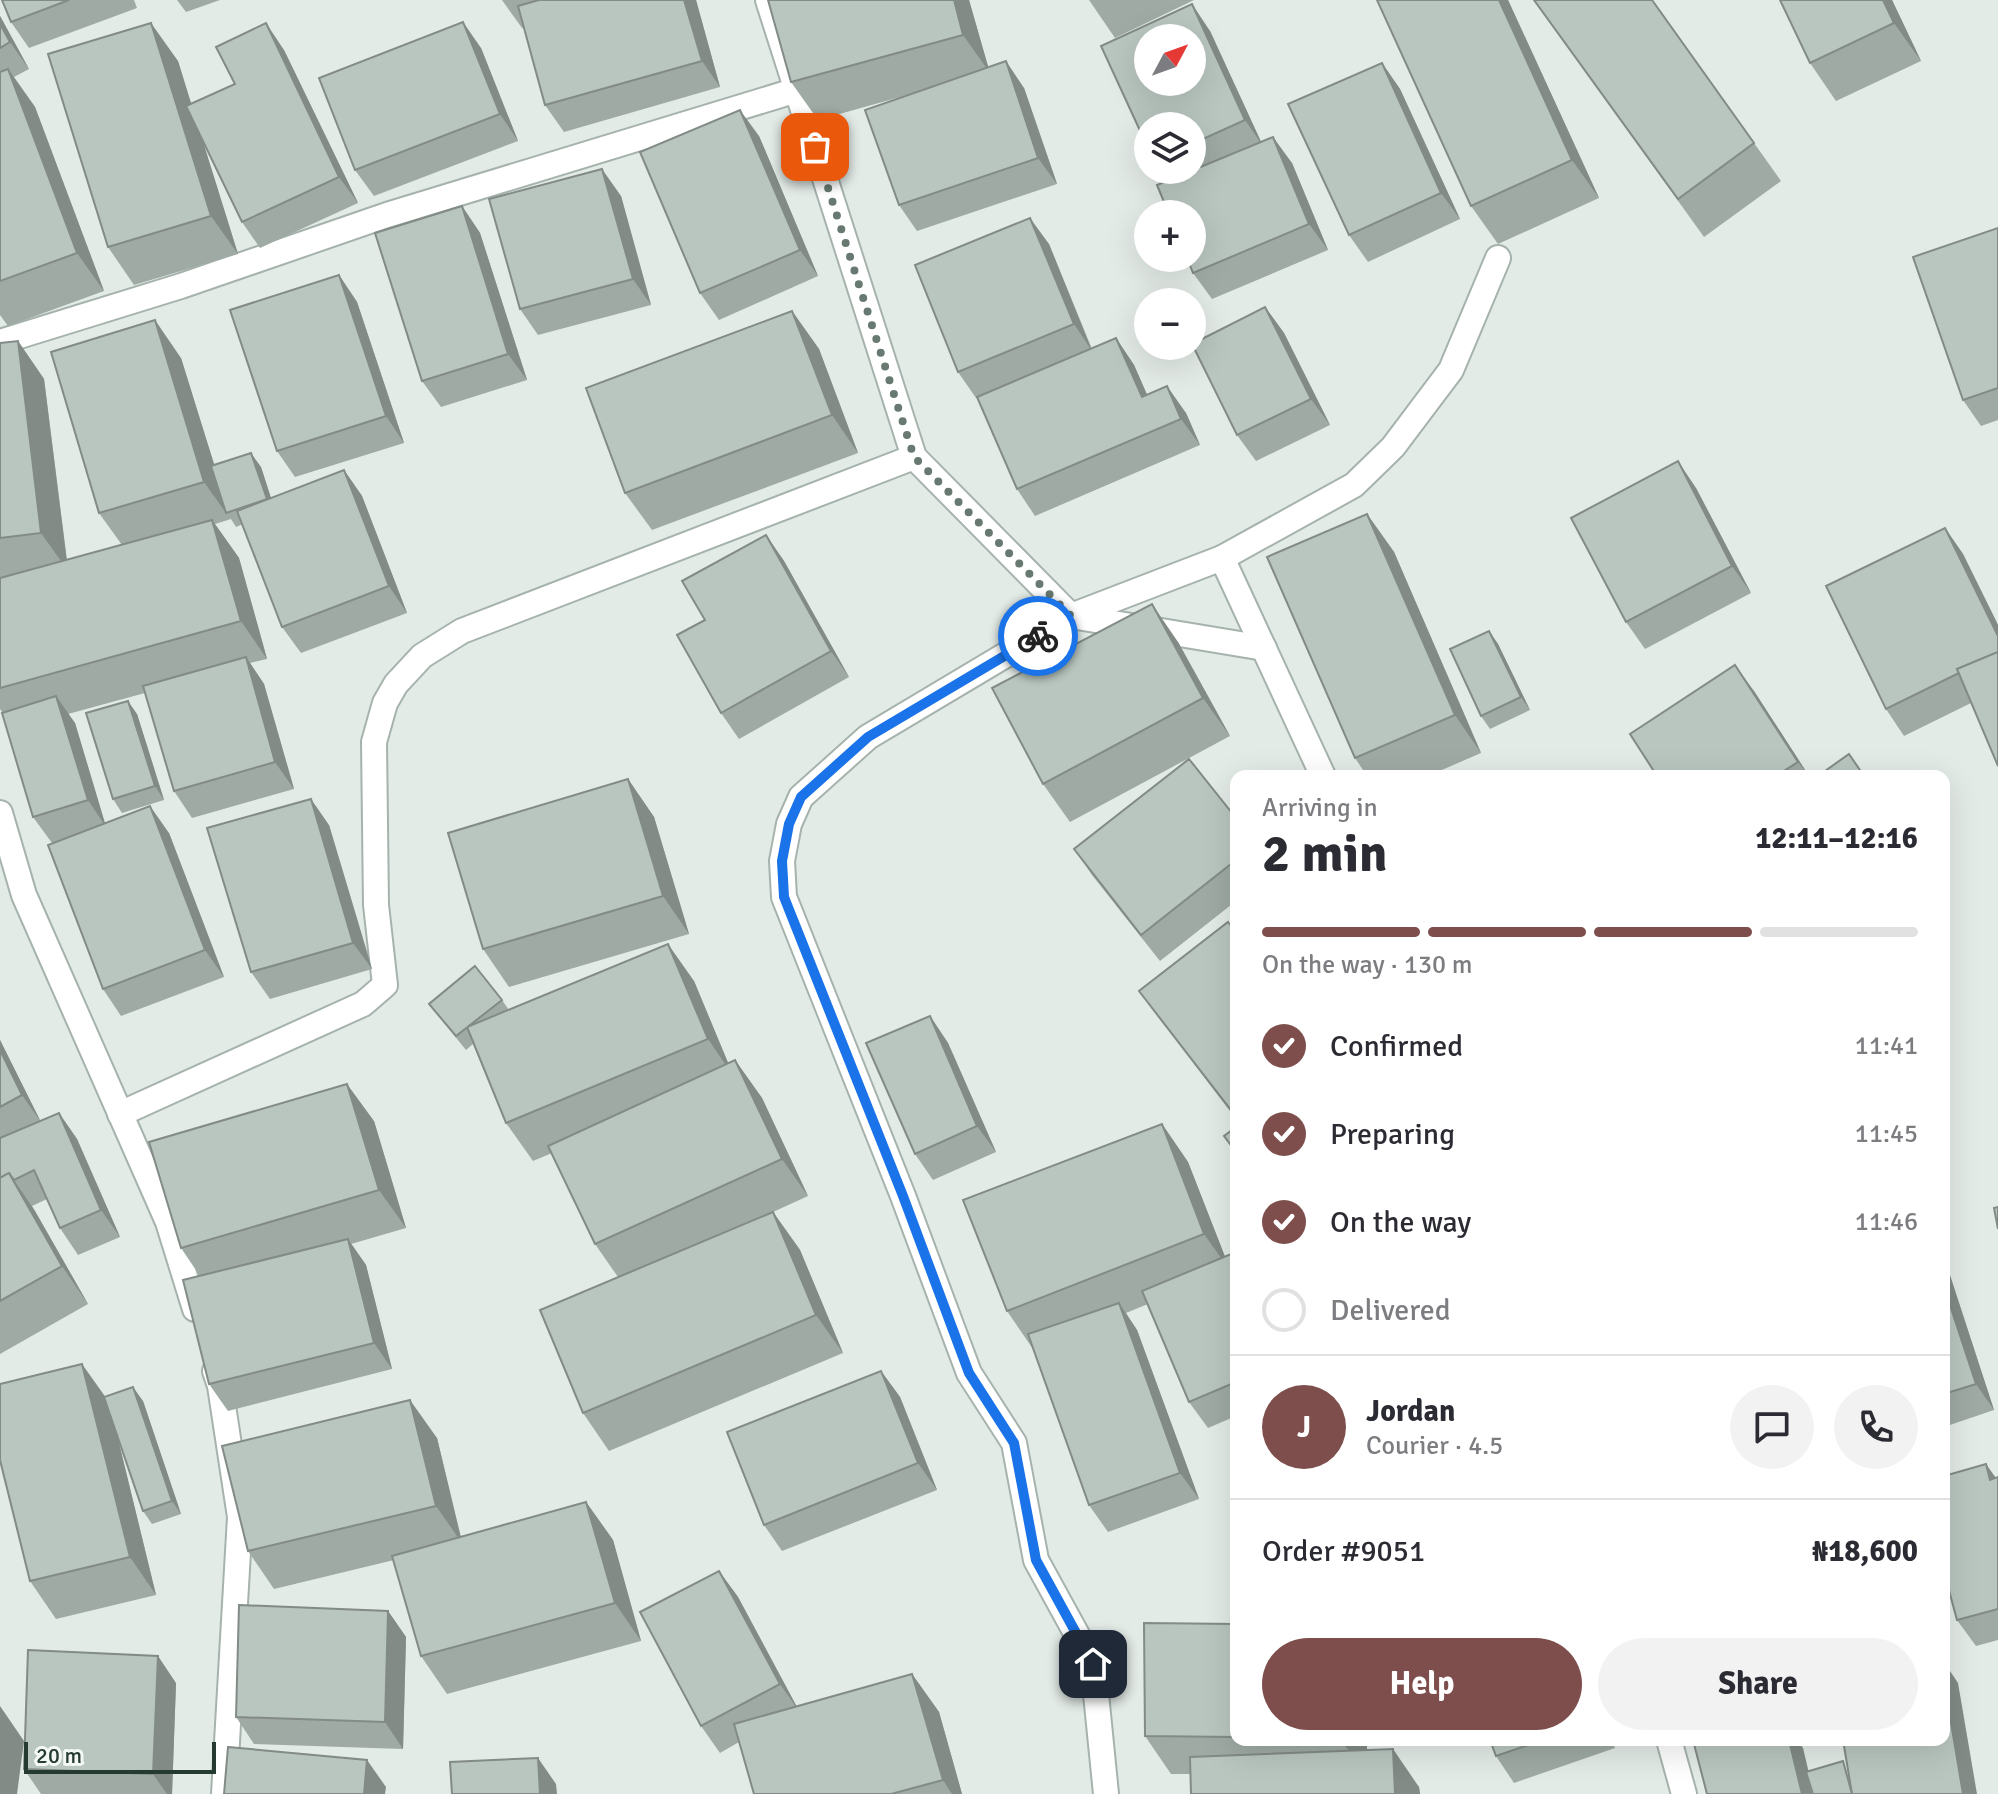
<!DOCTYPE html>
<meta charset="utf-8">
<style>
:root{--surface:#fff;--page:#f2f2f3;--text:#2b2b33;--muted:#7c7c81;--line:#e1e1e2;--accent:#7d4e4c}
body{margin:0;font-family:Signika,sans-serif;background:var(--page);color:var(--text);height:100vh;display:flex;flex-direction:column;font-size:30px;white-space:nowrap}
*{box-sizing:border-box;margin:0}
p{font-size:26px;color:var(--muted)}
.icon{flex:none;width:44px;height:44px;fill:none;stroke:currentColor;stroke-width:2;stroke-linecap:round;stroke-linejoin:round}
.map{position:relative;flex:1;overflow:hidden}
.details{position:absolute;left:1230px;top:770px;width:720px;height:976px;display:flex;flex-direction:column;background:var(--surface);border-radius:16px;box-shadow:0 8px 32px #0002}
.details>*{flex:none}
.needle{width:52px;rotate:49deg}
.fabs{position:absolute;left:1134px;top:24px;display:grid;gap:16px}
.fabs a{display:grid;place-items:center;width:72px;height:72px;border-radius:50%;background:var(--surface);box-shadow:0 8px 32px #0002;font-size:40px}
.scale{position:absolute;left:24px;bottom:20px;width:192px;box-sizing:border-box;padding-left:8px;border:4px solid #253b32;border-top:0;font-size:22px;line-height:28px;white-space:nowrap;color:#253b32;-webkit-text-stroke:6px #f3f8f5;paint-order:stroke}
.pin{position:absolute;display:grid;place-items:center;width:68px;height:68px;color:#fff;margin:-34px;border-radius:16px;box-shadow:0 4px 12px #0006}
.courier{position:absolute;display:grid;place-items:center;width:80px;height:80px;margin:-40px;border:6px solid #1a73e8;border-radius:50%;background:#fff;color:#222;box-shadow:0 2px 10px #0007}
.summary em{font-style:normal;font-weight:800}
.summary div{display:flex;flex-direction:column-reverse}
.summary{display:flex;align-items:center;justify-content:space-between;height:136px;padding:0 32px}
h1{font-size:52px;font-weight:800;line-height:60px}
.bar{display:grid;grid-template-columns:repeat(4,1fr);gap:12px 8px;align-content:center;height:96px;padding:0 32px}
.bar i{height:10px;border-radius:6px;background:var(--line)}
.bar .on{background:var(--accent)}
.bar p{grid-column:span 4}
.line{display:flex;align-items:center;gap:20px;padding:0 32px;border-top:2px solid var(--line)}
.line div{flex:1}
.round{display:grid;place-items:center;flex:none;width:84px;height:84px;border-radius:42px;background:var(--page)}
ol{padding:0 32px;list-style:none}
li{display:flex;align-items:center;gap:24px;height:88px}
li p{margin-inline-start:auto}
li .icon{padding:8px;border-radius:50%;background:var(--accent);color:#fff;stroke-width:4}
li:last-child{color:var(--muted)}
li i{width:44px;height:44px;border:4px solid var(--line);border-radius:50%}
.action{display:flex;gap:16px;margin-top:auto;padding:16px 32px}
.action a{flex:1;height:92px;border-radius:48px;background:var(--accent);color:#fff;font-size:32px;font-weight:800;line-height:92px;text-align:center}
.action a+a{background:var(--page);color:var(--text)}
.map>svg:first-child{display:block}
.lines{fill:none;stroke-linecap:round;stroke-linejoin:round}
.minor-casing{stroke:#a6b3ad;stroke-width:28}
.minor{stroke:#fff;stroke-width:24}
.wall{fill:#9faaa4}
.shaded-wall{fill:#828b86}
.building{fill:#b9c6bf;stroke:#828b86;stroke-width:2;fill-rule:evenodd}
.done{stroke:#687971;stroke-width:8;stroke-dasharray:0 14.4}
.route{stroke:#1a73e8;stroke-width:10}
</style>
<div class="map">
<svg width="1998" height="1794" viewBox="0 0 1998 1794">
<rect width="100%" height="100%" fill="#e3ebe7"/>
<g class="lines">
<!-- minor casing -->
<g class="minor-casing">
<g id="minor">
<path d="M768,0l146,457 157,159 193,32"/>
<path d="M0,342l181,-56 206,-71 410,-125"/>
<path d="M1222,558l101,218"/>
<path d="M0,813l24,82 144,327 27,87"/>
<path d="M120,1114l243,-110 22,-19 -9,-80 -2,-163 11,-39 11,-19 26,-28 40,-25 452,-174"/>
<path d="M215,1371l5,15 20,131 -16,277"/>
<path d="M1669,1740l15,54"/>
<path d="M1106,1794l-13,-130 -57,-104 -22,-117 -45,-70 -66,-177 -119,-299 -2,-36 7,-37 12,-27 67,-60 203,-121 151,-58 132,-73 39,-38 58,-77 47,-112"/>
</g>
</g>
<!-- minor -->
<use href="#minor" class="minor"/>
</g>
<!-- wall -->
<g class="wall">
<path d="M2,0h132l3,8 -108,40 -18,-26z"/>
<path d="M177,0h43l-34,12z"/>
<path d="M502,0h194l24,87 -156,45 -19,-27 -21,-77h-2z"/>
<path d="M969,0l19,67 36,21 33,96 -140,47 -18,-26 12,-111 -93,26 -27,-38z"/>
<path d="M1089,0h105l-79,38z"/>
<path d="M1508,0l91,198 -101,46 -27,-38z"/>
<path d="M1534,0h118l129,181 -77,56z"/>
<path d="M1892,0l29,61 -85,40 -26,-38z"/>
<path d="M0,16l29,53 -15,8 21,30 69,184 -96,35 -8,-11z"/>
<path d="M1210,31l51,111 31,21 36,87 -116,49 -19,-26 -25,-92 -8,-11h32v-44z"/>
<path d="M481,48l37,93 -144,55 -19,-26z"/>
<path d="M284,50l74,153 -98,45 -18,-26 -41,-85 37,117 -104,31 -26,-38 70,-186 13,43 44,-20z"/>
<path d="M1382,63l18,26 60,130 -92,43 -19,-27z"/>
<path d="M759,136l59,140 -99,44 -19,-27z"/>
<path d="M621,196l30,109 -113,30 -18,-26z"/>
<path d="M462,206l18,27 47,147 -86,27 -19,-26z"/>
<path d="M1998,228v192l-17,6 -18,-26z"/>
<path d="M1049,244l43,105 24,-11 18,27 13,30 39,18 14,32 -165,71 -18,-27 -39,-91h-2l-18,-26z"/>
<path d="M339,275l18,27 47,141 -109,34 -18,-26z"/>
<path d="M1265,307l19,26 46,92 -74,36 -19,-26z"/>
<path d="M792,311l27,38 39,104 -206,77 -27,-37z"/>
<path d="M18,341l26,38 23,181 55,-15 -23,-32 82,-155 33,107 47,2 10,31 73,-28 18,26 45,117 -106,40 -19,-26 -39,-103 -7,3 -5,-8 -16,5 24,34 28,101 -17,4 14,21 30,105 -102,29 -18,-27 -29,-98 -77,21 7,9 30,100 64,10 55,144 -103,39 -18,-27 -51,-146 -19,-26 -31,-105 -2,-3v-366z"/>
<path d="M1696,488l55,105 -106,56 -19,-27z"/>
<path d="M1367,514l27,38 87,201 -53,23h-61l-12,-18z"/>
<path d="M1945,528l18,26 35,71v141l-27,-63 -67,33 -18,-27z"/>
<path d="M766,535l18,26 65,116 -110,62 -18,-26 -16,-93z"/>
<path d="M1489,631l9,13 32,66 -40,19 -9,-13z"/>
<path d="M1178,642l52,94 -160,86 -27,-38z"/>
<path d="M1754,691l55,85h-152z"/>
<path d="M137,714l27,86 -42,13 -9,-14z"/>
<path d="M628,779l26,38 35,117 -180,53 -26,-38z"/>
<path d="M1236,818v83l-76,60 -68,-86 -18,-26z"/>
<path d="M329,825l43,144 -102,30 -19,-27z"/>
<path d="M1236,932v187l-78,-102 -19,-26z"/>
<path d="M694,981l34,82 7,-3 27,38 46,98 -35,16 27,38 43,103 -234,98 -26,-38 35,-136 -23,-33 -43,-91 -19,8 -27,-38 -33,-79 -7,6 -37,-46 73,-4 7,10z"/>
<path d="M930,1016l18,27 48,109 -63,28 -18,-26z"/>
<path d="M0,1040l40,81 19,-8 18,26 43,98 -42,18 -18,-27 -13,-29 -15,7 56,98 -88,50z"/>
<path d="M374,1121l32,107 -55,16 15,21 26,104 -164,42 -19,-27 -9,-108 -19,-28z"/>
<path d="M1162,1124l26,38 37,95 11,-5v164l-28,12 -19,-26 -41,-98 -22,9 11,17 62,169 -91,33 -19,-27 -56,-156 -26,-38z"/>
<path d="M1944,1257l50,153 -50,17z"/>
<path d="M881,1371l19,26 37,93 -155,61 -18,-26z"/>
<path d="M105,1397l38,4 38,113 -29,10 -9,-13 -26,-76 39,160 -100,24 -26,-38z"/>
<path d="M437,1438l24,99 125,-35 27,38 28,101 -194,53 -26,-38 -27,-96 -120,29 -26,-38z"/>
<path d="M1998,1477v163l-22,6 -19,-26 39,-142z"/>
<path d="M719,1571l19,26 59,110 115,-33 27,38 23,82h-208l-15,-52 -19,11 -19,-27z"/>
<path d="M388,1611l18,26 -3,112 -149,-5 -18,-27z"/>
<path d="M1236,1624v116h131v10l52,37 1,7h-229l-1,-20h-19l-26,-38z"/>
<path d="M176,1683l-4,111h-131l-17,-25z"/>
<path d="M1490,1740h122l3,8 -101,35 -18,-27z"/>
</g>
<!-- shaded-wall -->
<g class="shaded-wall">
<path d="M684,0h12l24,87 -18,-26z"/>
<path d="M954,0h15l21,73 -27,-38z"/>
<path d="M1499,0h9l91,198 -27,-38z"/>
<path d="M1883,0h9l29,61 -27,-38z"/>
<path d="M1192,4l18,27 53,115 -18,-26z"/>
<path d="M0,16l29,53 -19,-27 -10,-18z"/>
<path d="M463,22l18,26 37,93 -18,-27z"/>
<path d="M151,23l27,38 60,193 -27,-38z"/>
<path d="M266,23l18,27 74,153 -19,-26z"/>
<path d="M1006,61l18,27 33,96 -19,-26z"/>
<path d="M1382,63l18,26 60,130 -19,-26z"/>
<path d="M8,69l27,38 69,184 -27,-38z"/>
<path d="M740,110l19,26 59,140 -18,-26z"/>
<path d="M1273,137l19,26 36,87 -19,-26z"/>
<path d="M602,169l19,27 30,109 -18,-26z"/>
<path d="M462,206l18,27 47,147 -19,-26z"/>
<path d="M1030,218l19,26 43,107 -18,-27z"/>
<path d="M339,275l18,27 47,141 -18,-27z"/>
<path d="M1265,307l19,26 46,92 -19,-26z"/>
<path d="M792,311l27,38 39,104 -26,-38z"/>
<path d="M155,320l26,38 48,154 -3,1 -22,-31z"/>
<path d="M1116,338l18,27 26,59 -18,-27z"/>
<path d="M18,341l26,38 24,192 -27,-38z"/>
<path d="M1167,386l19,27 14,32 -19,-26z"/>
<path d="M251,453l10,14 15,47 -9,-14z"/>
<path d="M1678,461l18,27 55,105 -19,-27z"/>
<path d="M344,470l18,26 45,117 -18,-27z"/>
<path d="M1367,514l27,38 87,201 -26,-38z"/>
<path d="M212,520l27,38 28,101 -26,-38z"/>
<path d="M1945,528l18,26 35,71v11z"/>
<path d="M766,535l18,26 65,116 -18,-26z"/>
<path d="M1152,604l26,38 52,94 -27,-38z"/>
<path d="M1489,631l9,13 32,66 -9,-13z"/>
<path d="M246,657l18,27 30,105 -19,-27z"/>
<path d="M1735,665l19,26 55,85 -11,-14z"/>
<path d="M56,696l19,27 31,104 -18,-27z"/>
<path d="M128,701l9,13 27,86 -9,-14z"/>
<path d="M628,779l26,38 35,117 -26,-38z"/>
<path d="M311,799l18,26 43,144 -19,-26z"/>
<path d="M150,806l19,27 55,144 -19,-27z"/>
<path d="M668,944l26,37 40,96 -26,-38z"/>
<path d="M930,1016l18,27 48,109 -19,-26z"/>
<path d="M0,1040l41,82 -19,-27 -22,-45z"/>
<path d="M735,1060l27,38 46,98 -26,-37z"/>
<path d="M347,1084l27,37 32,107 -27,-38z"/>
<path d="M59,1113l18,26 43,98 -19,-27z"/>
<path d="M1162,1124l26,38 43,110 -27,-38z"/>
<path d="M9,1173l26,38 53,93 -26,-38z"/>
<path d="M773,1212l27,38 43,103 -27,-38z"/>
<path d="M348,1239l18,26 26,104 -18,-26z"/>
<path d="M1944,1257l50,153 -18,-26 -32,-97z"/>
<path d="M1119,1303l18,27 62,169 -19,-26z"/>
<path d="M82,1364l27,38 47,193 -26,-38z"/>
<path d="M881,1371l19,26 37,93 -19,-27z"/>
<path d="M133,1387l10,14 38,113 -9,-13z"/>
<path d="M410,1400l27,38 25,105 -26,-37z"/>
<path d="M1986,1464l12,17 -8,-1z"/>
<path d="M586,1502l27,38 28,101 -26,-38z"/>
<path d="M719,1571l19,26 61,114 -19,-27z"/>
<path d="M388,1611l18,26 -3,112 -18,-27z"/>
<path d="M158,1656l18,27 -4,111h-5l-14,-20z"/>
<path d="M1944,1662l14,21 19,111h-14l-19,-113z"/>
<path d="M912,1674l27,38 23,82h-10l-9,-14z"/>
<path d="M0,1706l24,35 -7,53h-17z"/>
<path d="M1341,1740h26v36z"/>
<path d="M1789,1740h8l6,8 11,46h-12z"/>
<path d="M1393,1749l26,38 1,7h-25z"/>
<path d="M538,1758l18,26 1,10h-17z"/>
<path d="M367,1760l19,27 -1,7h-21z"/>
</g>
<!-- building -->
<g class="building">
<path d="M2,0h67l-58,22z"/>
<path d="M539,0h145l18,61 -157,44 -27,-99z"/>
<path d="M768,0h186l9,35 -172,47z"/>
<path d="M1377,0h122l73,160 -101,46z"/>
<path d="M1534,0h118l102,143 -76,56z"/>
<path d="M1780,0h103l11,23 -84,40z"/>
<path d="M1192,4l53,116 -53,24v-18h-44v22l-47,-102zM1148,38h44v44h-44z"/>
<path d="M463,22l37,92 -145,56 -36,-92z"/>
<path d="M151,23l60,193 -103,31 -60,-193z"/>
<path d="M266,23l73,154 -97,45 -56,-116 49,-22 -19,-37z"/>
<path d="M0,24l10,18 -10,6z"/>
<path d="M1006,61l32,97 -139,47 -34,-95z"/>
<path d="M1382,63l59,130 -92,42 -61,-131z"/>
<path d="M8,69l69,184 -77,28v-209z"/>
<path d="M740,110l60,140 -100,43 -60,-141z"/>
<path d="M1273,137l36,87 -116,49 -6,-15h5v-44h-23l-12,-29z"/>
<path d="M602,169l31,110 -113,30 -31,-110z"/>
<path d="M462,206l46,148 -86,27 -47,-148z"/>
<path d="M1030,218l44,106 -116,48 -43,-107z"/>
<path d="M1998,228v160l-35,12 -50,-143z"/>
<path d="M339,275l47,141 -109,35 -47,-141z"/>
<path d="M1265,307l46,92 -74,36 -45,-91z"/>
<path d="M792,311l40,104 -207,78 -39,-105z"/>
<path d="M155,320l49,162 -105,31 -48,-161z"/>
<path d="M1116,338l26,59 25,-11 14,33 -164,70 -40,-92z"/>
<path d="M18,341l23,192 -41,5v-195z"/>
<path d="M251,453l16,46 -41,14 -15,-47z"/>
<path d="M1678,461l54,105 -106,56 -55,-104z"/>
<path d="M344,470l45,116 -107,41 -45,-116z"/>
<path d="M1367,514l88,201 -100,43 -88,-201z"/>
<path d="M212,520l29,101 -241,67v-110z"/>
<path d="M1945,528l53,108v16l-41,17 2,4 -73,36 -60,-123z"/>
<path d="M766,535l65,116 -110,62 -44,-78 28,-15 -23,-39z"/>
<path d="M1152,604l51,94 -160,86 -51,-96z"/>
<path d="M1489,631l32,66 -40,19 -31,-67z"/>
<path d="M1998,652v114l-41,-97z"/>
<path d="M246,657l29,105 -101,29 -31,-105z"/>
<path d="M1735,665l63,97 -22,14h-119l-27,-42z"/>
<path d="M56,696l32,104 -55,17 -31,-104z"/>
<path d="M128,701l27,85 -42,13 -27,-86z"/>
<path d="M1849,754l15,22h-46z"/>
<path d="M1189,759l47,59v42l-95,75 -67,-86z"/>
<path d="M628,779l35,117 -180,53 -35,-116z"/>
<path d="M311,799l42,144 -102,29 -44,-144z"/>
<path d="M150,806l55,144 -102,39 -55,-144z"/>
<path d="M1228,922l8,10v180l-2,2 -95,-123z"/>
<path d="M668,944l40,95 -202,84 -39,-96z"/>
<path d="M475,966l27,34 -46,36 -27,-32z"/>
<path d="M930,1016l47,110 -62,28 -49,-111z"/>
<path d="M0,1050l22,45 -22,12z"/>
<path d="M735,1060l47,99 -187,85 -47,-98z"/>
<path d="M347,1084l32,106 -198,58 -32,-106z"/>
<path d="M59,1113l42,97 -41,18 -26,-58 -20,10 -5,-7 -9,5v-40z"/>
<path d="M1162,1124l42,110 -197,77 -44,-111z"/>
<path d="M1236,1127v25l-12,-16z"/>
<path d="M9,1173l53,93 -62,35v-123z"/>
<path d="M1998,1207v22l-4,-21z"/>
<path d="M773,1212l43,103 -233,98 -43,-103z"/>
<path d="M348,1239l26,104 -165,41 -26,-104z"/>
<path d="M1236,1252v130l-47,20 -47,-111z"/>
<path d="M1944,1287l32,97 -32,10z"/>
<path d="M1119,1303l61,170 -91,32 -61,-171z"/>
<path d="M82,1364l48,193 -100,24 -30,-121v-76z"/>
<path d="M881,1371l37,92 -154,62 -37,-93z"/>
<path d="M133,1387l39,114 -29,10 -39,-114z"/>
<path d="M410,1400l26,106 -188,45 -26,-105z"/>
<path d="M1986,1464l4,16 8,-3v132l-41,11 -13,-48v-96z"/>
<path d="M586,1502l29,101 -194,53 -29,-100z"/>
<path d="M719,1571l61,113 -79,42 -61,-114z"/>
<path d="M239,1605l149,6 -3,111 -149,-5z"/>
<path d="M1144,1623l92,1v113l-91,-1z"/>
<path d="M28,1650l130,6 -5,118 -129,-5z"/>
<path d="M912,1674l31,106 -52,14h-137l-20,-70z"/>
<path d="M1944,1681l19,113h-111l-9,-54h101z"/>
<path d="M1490,1740h53l-47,16z"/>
<path d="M1709,1740h80l13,54h-95l-13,-50z"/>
<path d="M228,1747l139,13 -3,34h-140z"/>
<path d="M1393,1749l2,45h-204l-1,-37z"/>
<path d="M538,1758l2,36h-88l-2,-32z"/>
<path d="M1843,1761l9,33h-39l-7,-22z"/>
</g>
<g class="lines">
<!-- done -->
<path class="done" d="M815,147l99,310 157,159 -33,20"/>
<!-- route -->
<path class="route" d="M1038,636l-170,101 -67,60 -12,27 -7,37 2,36 119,299 66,177 45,70 22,117 57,104"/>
</g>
</svg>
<div class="fabs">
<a><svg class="needle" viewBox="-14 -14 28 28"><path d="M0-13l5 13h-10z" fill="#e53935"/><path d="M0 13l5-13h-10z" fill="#7c7c81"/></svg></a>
<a><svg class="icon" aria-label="layers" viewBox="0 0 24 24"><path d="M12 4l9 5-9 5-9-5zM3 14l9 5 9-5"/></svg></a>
<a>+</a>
<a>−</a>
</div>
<div class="scale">20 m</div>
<div class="pin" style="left:815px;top:147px;background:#ea580c"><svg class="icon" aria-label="bag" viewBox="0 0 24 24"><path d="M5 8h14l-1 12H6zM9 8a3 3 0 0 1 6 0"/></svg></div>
<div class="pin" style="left:1093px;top:1664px;background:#1f2937"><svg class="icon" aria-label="home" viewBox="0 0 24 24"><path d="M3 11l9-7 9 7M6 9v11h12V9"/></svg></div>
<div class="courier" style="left:1038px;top:636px"><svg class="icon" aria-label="bike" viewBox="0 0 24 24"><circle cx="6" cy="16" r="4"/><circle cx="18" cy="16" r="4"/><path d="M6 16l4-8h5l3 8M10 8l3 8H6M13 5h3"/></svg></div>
<section class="details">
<div class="summary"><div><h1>2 min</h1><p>Arriving in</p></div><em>12:11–12:16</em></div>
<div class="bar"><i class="on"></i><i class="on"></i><i class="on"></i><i></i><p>On the way · 130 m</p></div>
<ol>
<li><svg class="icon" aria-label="check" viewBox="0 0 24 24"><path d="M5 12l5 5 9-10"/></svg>Confirmed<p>11:41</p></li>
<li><svg class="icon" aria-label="check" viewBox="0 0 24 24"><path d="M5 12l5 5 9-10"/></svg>Preparing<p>11:45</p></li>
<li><svg class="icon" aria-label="check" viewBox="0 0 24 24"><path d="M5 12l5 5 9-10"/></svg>On the way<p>11:46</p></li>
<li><i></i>Delivered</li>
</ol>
<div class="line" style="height:144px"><b class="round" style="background:var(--accent);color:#fff">J</b><div><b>Jordan</b><p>Courier · 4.5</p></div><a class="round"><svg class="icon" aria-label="chat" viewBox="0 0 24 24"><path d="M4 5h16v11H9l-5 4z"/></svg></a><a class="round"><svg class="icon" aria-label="phone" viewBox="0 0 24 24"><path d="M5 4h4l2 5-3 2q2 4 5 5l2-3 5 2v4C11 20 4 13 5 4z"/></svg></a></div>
<div class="line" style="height:104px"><div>Order #9051</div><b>₦18,600</b></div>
<div class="action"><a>Help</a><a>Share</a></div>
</section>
</div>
